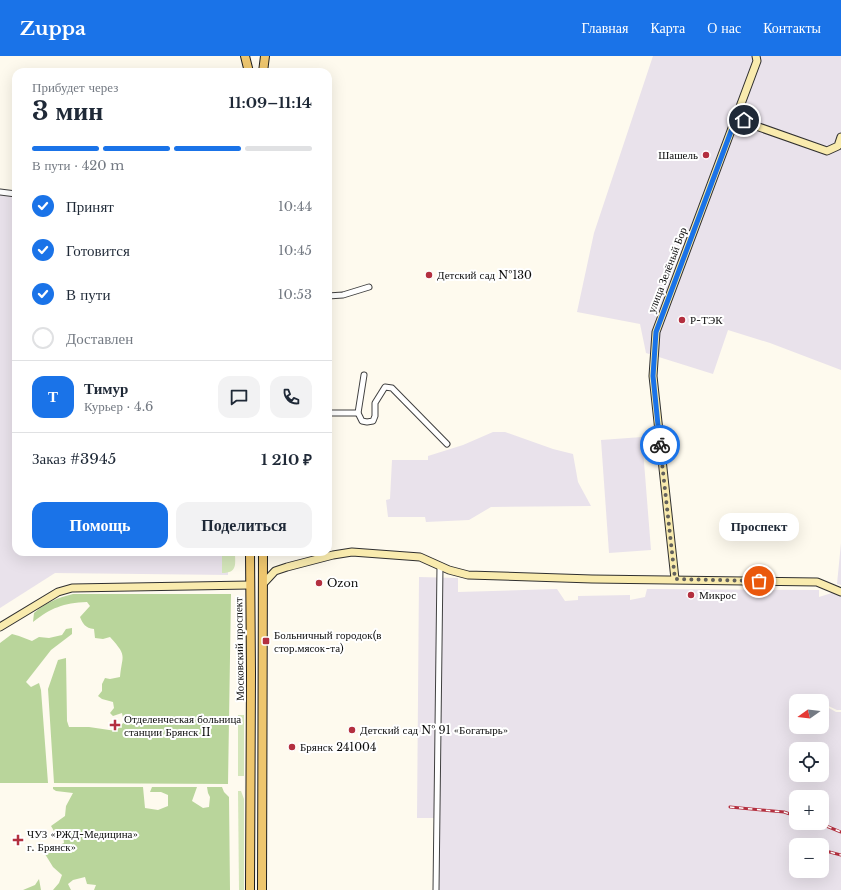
<!DOCTYPE html>
<html lang="ru">
<meta charset="utf-8">
<style>
:root{--surface:#fff;--page:#f2f2f3;--text:#1f2937;--muted:#747a83;--line:#e0e1e3;--accent:#1a73e8}
body{margin:0;font-family:"Libre Baskerville",serif;background:var(--page);color:var(--text);height:100vh;display:flex;flex-direction:column;font-size:15px;white-space:nowrap}
*{box-sizing:border-box;margin:0}
p{font-size:13px;color:var(--muted)}
.icon{flex:none;width:22px;height:22px;fill:none;stroke:currentColor;stroke-width:2;stroke-linecap:round;stroke-linejoin:round}
.map{position:relative;flex:1;overflow:hidden}
.panel{position:absolute;left:12px;top:12px;width:320px;height:488px;display:flex;flex-direction:column;background:var(--surface);border-radius:12px;box-shadow:0 4px 16px #0002}
.panel>*{flex:none}
.needle{width:26px;rotate:256deg}
.fabs{position:absolute;left:789px;top:638px;display:grid;gap:8px}
.fabs a{display:grid;place-items:center;width:40px;height:40px;border-radius:8px;background:var(--surface);box-shadow:0 4px 16px #0002;font-size:20px}
.pin{position:absolute;display:grid;place-items:center;width:34px;height:34px;color:#fff;margin:-17px;border:2px solid #fff;border-radius:50%;box-shadow:0 1px 4px #0007}
.courier{position:absolute;display:grid;place-items:center;width:40px;height:40px;margin:-20px;border:3px solid #1a73e8;border-radius:50%;background:#fff;color:#222;box-shadow:0 1px 5px #0007}
.bubble{position:absolute;height:28px;border-radius:12px;background:var(--surface);box-shadow:0 4px 16px #0002;font-size:13px;font-weight:800;line-height:28px;text-align:center}
.headline em{font-style:normal;font-weight:800}
.headline div{display:flex;flex-direction:column-reverse}
.headline{display:flex;align-items:center;justify-content:space-between;height:68px;padding:0 20px}
h1{font-size:26px;font-weight:800;line-height:30px}
.bar{display:grid;grid-template-columns:repeat(4,1fr);gap:6px 4px;align-content:center;height:48px;padding:0 20px}
.bar i{height:5px;border-radius:3px;background:var(--line)}
.bar .on{background:var(--accent)}
.bar p{grid-column:span 4}
.line{display:flex;align-items:center;gap:10px;padding:0 20px;border-top:1px solid var(--line)}
.line div{flex:1}
.round{display:grid;place-items:center;flex:none;width:42px;height:42px;border-radius:12px;background:var(--page)}
ol{padding:0 20px;list-style:none}
li{display:flex;align-items:center;gap:12px;height:44px}
li p{margin-inline-start:auto}
li .icon{padding:4px;border-radius:50%;background:var(--accent);color:#fff;stroke-width:4}
li:last-child{color:var(--muted)}
li i{width:22px;height:22px;border:2px solid var(--line);border-radius:50%}
.button{display:flex;gap:8px;margin-top:auto;padding:8px 20px}
.button a{flex:1;height:46px;border-radius:12px;background:var(--accent);color:#fff;font-size:16px;font-weight:800;line-height:46px;text-align:center}
.button a+a{background:var(--page);color:var(--text)}
header{display:flex;align-items:center;gap:24px;box-sizing:border-box;height:56px;padding:0 20px;background:var(--accent);color:#fff}
header strong{font-size:19px}
nav{display:flex;gap:22px;margin-inline-start:auto;font-size:14px}
.map>svg:first-child{display:block}
.industrial{fill:#e9e2eb;fill-rule:evenodd}
.green{fill:#d4e6ba}
.forest{fill:#b9d59b}
.lines{fill:none;stroke-linecap:round;stroke-linejoin:round}
.street-casing{stroke:#404040;stroke-width:7}
.secondary-casing{stroke:#2f2f2f;stroke-width:9}
.primary-casing{stroke:#1e1e1e;stroke-width:10}
.street{stroke:#fff;stroke-width:5}
.secondary{stroke:#f9ebae;stroke-width:7}
.primary{stroke:#eec66e;stroke-width:8}
.rail-casing{stroke:#b32f3f;stroke-width:3}
.rail{stroke:#fff;stroke-width:1.5;stroke-dasharray:4.5;stroke-linecap:butt}
.done{stroke:#61605c;stroke-width:4;stroke-dasharray:0 7.2}
.route{stroke:#1a73e8;stroke-width:5}
.poi-dot{fill:#b32f3f;stroke:#fff;stroke-width:1.5}
.labels{text-anchor:middle;stroke-width:4;stroke-linejoin:round;paint-order:stroke}
.poi-label{font-size:11px;fill:#0d0d0d;stroke:#fff;text-anchor:start}
.street-label{font-size:11px;fill:#0d0d0d;stroke:#fff}
</style>
<header>
<strong>Zuppa</strong>
<nav><a>Главная</a><a>Карта</a><a>О нас</a><a>Контакты</a></nav>
</header>
<div class="map">
<svg width="841" height="834" viewBox="0 0 841 834">
<rect width="100%" height="100%" fill="#fefaee"/>
<!-- industrial -->
<g class="industrial">
<path d="M653,0h188v314l-71,-27 -42,-13 -15,44 -67,-21 -6,-29 -63,-12 17,-79z"/>
<path d="M0,139l16,1v356h212v23l-173,-2 -55,35z"/>
<path d="M493,376h12l48,17 20,5 5,28 13,24 -100,1 -22,13 -43,2 -1,-5h-37l-2,-17 4,-1 2,-39h36v-4l35,-11z"/>
<path d="M642,381l9,113 -42,3 -8,-113z"/>
<path d="M841,487v42l-4,-1z"/>
<path d="M419,521l39,1v14l99,-3 8,12 13,-1v-4l52,-1v5l15,-3 2,-8 172,1v7l16,-5 6,4v114h-4l-15,-7v-2h-26v26h26v-23l14,8h5v178h-405l1,-72h-20zM796,693h26v26h-26zM796,741h26v26h-26zM796,789h26v26h-26z"/>
</g>
<!-- green -->
<g class="green">
<path d="M222,496h13c0,12 3,21 -13,21z"/>
<rect x="238" y="659" width="6" height="61"/>
<path d="M238,735h3l3,8v91h-5z"/>
</g>
<!-- forest -->
<g class="forest">
<path d="M73,538h158l-3,190 -174,-1 -6,-94 10,-29 8,-2 1,63 2,6h20l27,4 8,-9 -2,-9 -9,3 -3,-3 4,-5 -1,-6 -11,-3 -4,-3 4,-5v-7l3,-6 5,1 10,-2c2,-23 8,-20 -10,-40l-7,2 -8,-1 -1,-9c-9,-1 -11,-5 -14,-12l10,-11 -3,-4c-24,1 -36,6 -54,20l1,-9c12,-11 24,-15 39,-19z"/>
<path d="M72,572v6l-21,16 -25,32 5,5 8,-4 2,7 7,93h-48v-140l12,-9 7,2 13,5 7,-4 10,1 13,-3 4,-6z"/>
<path d="M53,731h90l2,21 13,2 10,-4v-11l-7,-3h-11l2,-5h45l-5,14 11,7 6,-1 1,-10 -2,-4 -1,-6h15l2,5 5,5 1,93h-136l2,-5 -9,-1 -2,-7 -12,3 -5,4 3,6h-18l6,-7 3,-8 -9,-8 -8,-13 1,-3 18,-8 -1,-8 -9,-4 -3,-5 14,-10 1,-10 7,-13 -17,-2 -3,-2z"/>
<path d="M39,823l2,11h-18l12,-5z"/>
</g>
<g class="lines">
<!-- street casing -->
<g class="street-casing">
<g id="street">
<path d="M0,136l16,2"/>
<path d="M328,240l15,-1 26,-8"/>
<path d="M328,357h30l6,-38"/>
<path d="M358,357l4,8 5,1 6,-1 2,-5v-13l10,-16 7,1 55,56"/>
<path d="M436,834l4,-324"/>
</g>
</g>
<!-- secondary casing -->
<g class="secondary-casing">
<g id="secondary">
<path d="M736,63l91,32 11,-5 3,-9"/>
<path d="M675,523l-22,-203 3,-44 101,-271 -1,-5"/>
<path d="M263,528l12,-13 12,-4 46,-12 19,-3 68,5 29,13 19,5 124,4 225,3 24,10"/>
<path d="M0,571l58,-35 14,-4 178,-3"/>
</g>
</g>
<!-- primary casing -->
<g class="primary-casing">
<g id="primary">
<path d="M245,0l4,16"/>
<path d="M263,16l2,-16"/>
<path d="M250,496l1,121 -1,217"/>
<path d="M262,834l1,-338"/>
</g>
</g>
<!-- street -->
<use href="#street" class="street"/>
<!-- secondary -->
<use href="#secondary" class="secondary"/>
<!-- primary -->
<use href="#primary" class="primary"/>
<!-- rail casing -->
<g class="rail-casing">
<g id="rail">
<path d="M730,751l54,5 12,4"/>
<path d="M819,767l22,9"/>
<path d="M796,787l6,2"/>
<path d="M822,794l19,5"/>
</g>
</g>
<!-- rail -->
<use href="#rail" class="rail"/>
</g>
<g class="lines">
<!-- done -->
<path class="done" d="M660,389l15,134 84,2"/>
<!-- route -->
<path class="route" d="M660,389l-7,-69 3,-44 80,-214 8,2"/>
</g>
<!-- markers -->
<g class="poi-dot">
<circle cx="706" cy="99" r="4"/>
<circle cx="429" cy="219" r="4"/>
<circle cx="682" cy="264" r="4"/>
<circle cx="319" cy="527" r="4"/>
<circle cx="691" cy="539" r="4"/>
<rect x="262" y="581" width="8" height="8" rx="2"/>
<path d="M113 663h4v4h4v4h-4v4h-4v-4h-4v-4h4z"/>
<circle cx="352" cy="674" r="4"/>
<circle cx="292" cy="691" r="4"/>
<path d="M16 778h4v4h4v4h-4v4h-4v-4h-4v-4h4z"/>
</g>
<g class="labels">
<!-- poi labels -->
<g class="poi-label">
<text x="698" y="103" text-anchor="end">Шашель</text>
<text x="437" y="223">Детский сад №130</text>
<text x="690" y="268">Р-ТЭК</text>
<text x="327" y="531">Ozon</text>
<text x="699" y="543">Микрос</text>
<text x="274" y="583">Больничный городок(в<tspan x="274" dy="13">стор.мясок-та)</tspan></text>
<text x="124" y="667">Отделенческая больница<tspan x="124" dy="13">станции Брянск II</tspan></text>
<text x="360" y="678">Детский сад № 91 «Богатырь»</text>
<text x="300" y="695">Брянск 241004</text>
<text x="27" y="782">ЧУЗ «РЖД-Медицина»<tspan x="27" dy="13">г. Брянск»</tspan></text>
</g>
<!-- street labels -->
<g class="street-label">
<text transform="translate(667 214) rotate(-69)" y="4">улица Зелёный Бор</text>
<text transform="translate(239 593) rotate(-91)" y="4">Московский проспект</text>
</g>
</g>
</svg>
<div class="fabs">
<a><svg class="needle" viewBox="-14 -14 28 28"><path d="M0-13l5 13h-10z" fill="#e53935"/><path d="M0 13l5-13h-10z" fill="#747a83"/></svg></a>
<a><svg class="icon" aria-label="locate" viewBox="0 0 24 24"><circle cx="12" cy="12" r="6"/><path d="M12 2v4M12 18v4M2 12h4M18 12h4"/></svg></a>
<a>+</a>
<a>−</a>
</div>
<div class="pin" style="left:759px;top:525px;background:#ea580c"><svg class="icon" aria-label="bag" viewBox="0 0 24 24"><path d="M5 8h14l-1 12H6zM9 8a3 3 0 0 1 6 0"/></svg></div>
<div class="pin" style="left:744px;top:64px;background:#1f2937"><svg class="icon" aria-label="home" viewBox="0 0 24 24"><path d="M3 11l9-7 9 7M6 9v11h12V9"/></svg></div>
<div class="courier" style="left:660px;top:389px"><svg class="icon" aria-label="bike" viewBox="0 0 24 24"><circle cx="6" cy="16" r="4"/><circle cx="18" cy="16" r="4"/><path d="M6 16l4-8h5l3 8M10 8l3 8H6M13 5h3"/></svg></div>
<div class="bubble" style="left:719px;top:457px;width:80px">Проспект</div>
<section class="panel">
<div class="headline"><div><h1>3 мин</h1><p>Прибудет через</p></div><em>11:09–11:14</em></div>
<div class="bar"><i class="on"></i><i class="on"></i><i class="on"></i><i></i><p>В пути · 420 m</p></div>
<ol>
<li><svg class="icon" aria-label="check" viewBox="0 0 24 24"><path d="M5 12l5 5 9-10"/></svg>Принят<p>10:44</p></li>
<li><svg class="icon" aria-label="check" viewBox="0 0 24 24"><path d="M5 12l5 5 9-10"/></svg>Готовится<p>10:45</p></li>
<li><svg class="icon" aria-label="check" viewBox="0 0 24 24"><path d="M5 12l5 5 9-10"/></svg>В пути<p>10:53</p></li>
<li><i></i>Доставлен</li>
</ol>
<div class="line" style="height:72px"><b class="round" style="background:var(--accent);color:#fff">Т</b><div><b>Тимур</b><p>Курьер · 4.6</p></div><a class="round"><svg class="icon" aria-label="chat" viewBox="0 0 24 24"><path d="M4 5h16v11H9l-5 4z"/></svg></a><a class="round"><svg class="icon" aria-label="phone" viewBox="0 0 24 24"><path d="M5 4h4l2 5-3 2q2 4 5 5l2-3 5 2v4C11 20 4 13 5 4z"/></svg></a></div>
<div class="line" style="height:52px"><div>Заказ #3945</div><b>1 210 ₽</b></div>
<div class="button"><a>Помощь</a><a>Поделиться</a></div>
</section>
</div>
